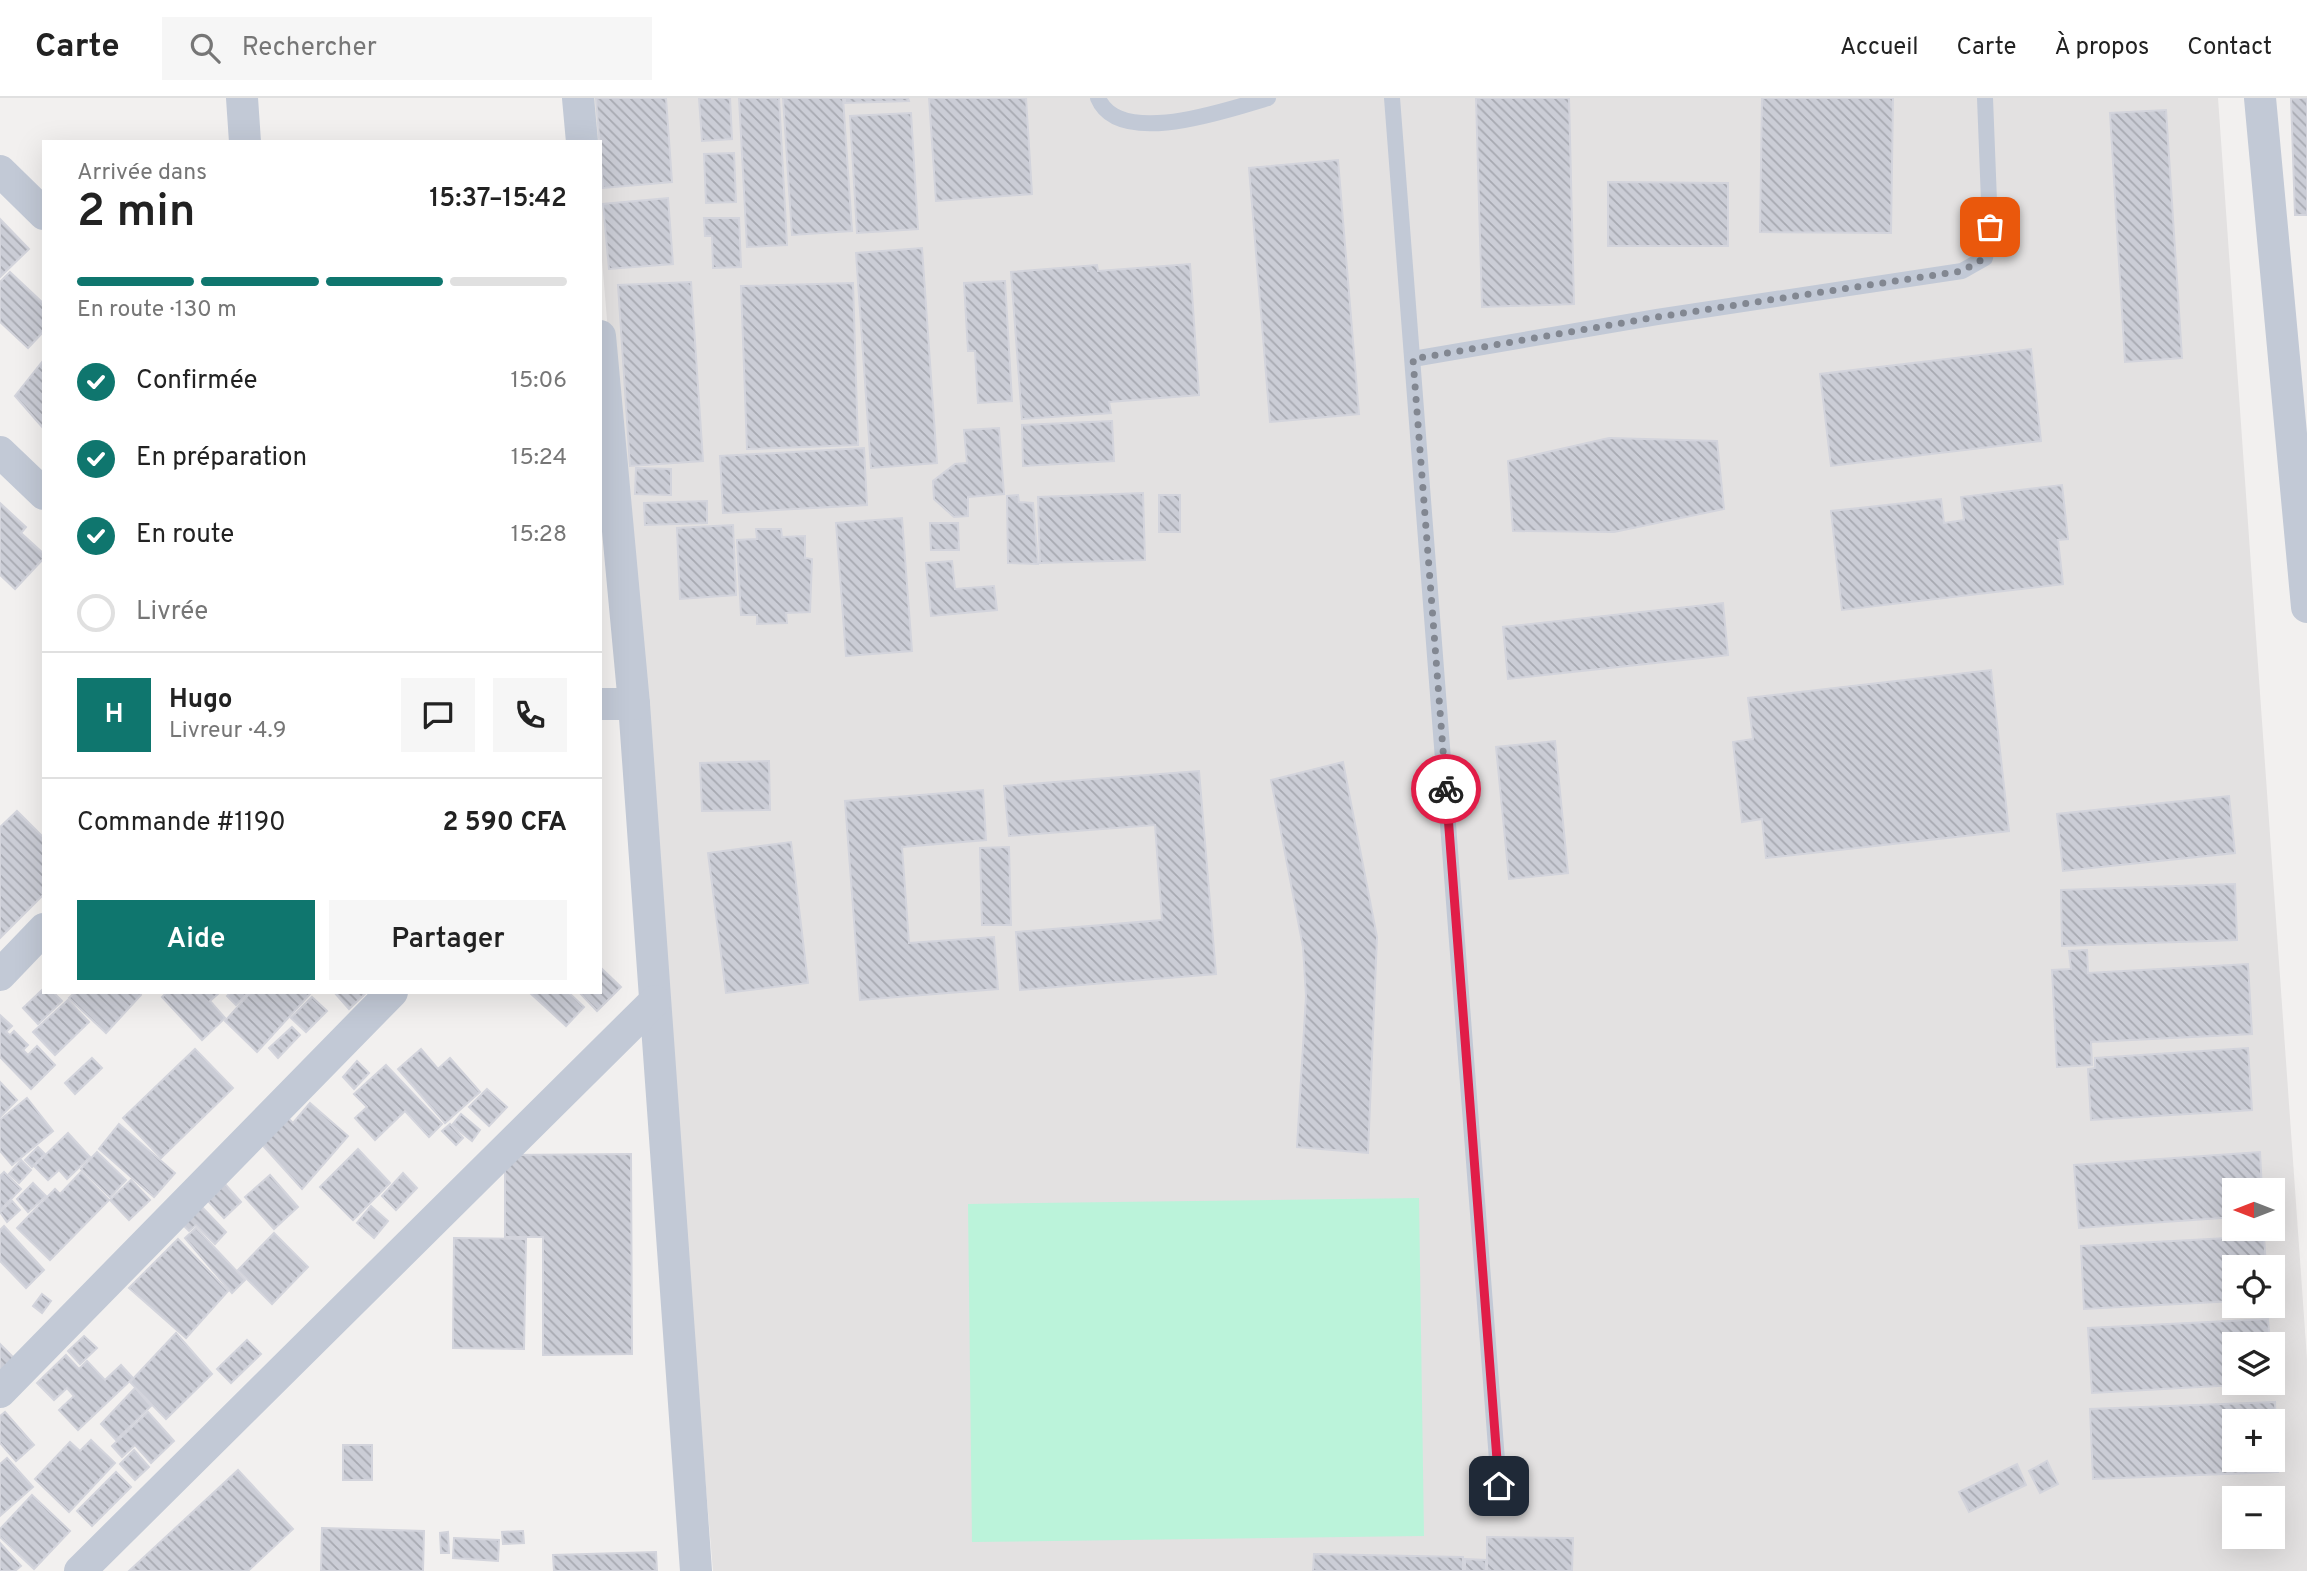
<!DOCTYPE html>
<html lang="fr">
<meta charset="utf-8">
<style>
:root{--surface:#fff;--page:#f6f6f6;--text:#222;--muted:#767676;--line:#e0e0e0;--accent:#0f766e}
body{margin:0;font-family:Overpass,sans-serif;background:var(--page);color:var(--text);height:100vh;display:flex;flex-direction:column;font-size:26px;white-space:nowrap}
*{box-sizing:border-box;margin:0}
p{font-size:23px;color:var(--muted)}
.icon{flex:none;width:38px;height:38px;fill:none;stroke:currentColor;stroke-width:2;stroke-linecap:round;stroke-linejoin:round}
.map{position:relative;flex:1;overflow:hidden}
.panel{position:absolute;left:42px;top:42px;width:560px;height:854px;display:flex;flex-direction:column;background:var(--surface);border-radius:0px;box-shadow:0 7px 28px #0002}
.panel>*{flex:none}
.needle{width:46px;rotate:270deg}
.fabs{position:absolute;left:2222px;top:1080px;display:grid;gap:14px}
.fabs a{display:grid;place-items:center;width:63px;height:63px;border-radius:0px;background:var(--surface);box-shadow:0 7px 28px #0002;font-size:35px}
.pin{position:absolute;display:grid;place-items:center;width:60px;height:60px;color:#fff;margin:-30px;border-radius:14px;box-shadow:0 4px 10px #0006}
.courier{position:absolute;display:grid;place-items:center;width:70px;height:70px;margin:-35px;border:5px solid #e11d48;border-radius:50%;background:#fff;color:#222;box-shadow:0 2px 9px #0007}
.overview em{font-style:normal;font-weight:600}
.overview div{display:flex;flex-direction:column-reverse}
.overview{display:flex;align-items:center;justify-content:space-between;height:119px;padding:0 35px}
h1{font-size:46px;font-weight:600;line-height:52px}
.bar{display:grid;grid-template-columns:repeat(4,1fr);gap:10px 7px;align-content:center;height:84px;padding:0 35px}
.bar i{height:9px;border-radius:5px;background:var(--line)}
.bar .current{background:var(--accent)}
.bar p{grid-column:span 4}
.line{display:flex;align-items:center;gap:18px;padding:0 35px;border-top:2px solid var(--line)}
.line div{flex:1}
.round{display:grid;place-items:center;flex:none;width:74px;height:74px;border-radius:0px;background:var(--page)}
ol{padding:0 35px;list-style:none}
li{display:flex;align-items:center;gap:21px;height:77px}
li p{margin-inline-start:auto}
li .icon{padding:7px;border-radius:50%;background:var(--accent);color:#fff;stroke-width:4}
li:last-child{color:var(--muted)}
li i{width:38px;height:38px;border:4px solid var(--line);border-radius:50%}
.primary-button{display:flex;gap:14px;margin-top:auto;padding:14px 35px}
.primary-button a{flex:1;height:80px;border-radius:0px;background:var(--accent);color:#fff;font-size:28px;font-weight:600;line-height:80px;text-align:center}
.primary-button a+a{background:var(--page);color:var(--text)}
header{display:flex;align-items:center;gap:42px;box-sizing:border-box;height:98px;padding:0 35px;background:var(--surface);border-bottom:2px solid var(--line)}
header strong{font-size:33px}
nav{display:flex;gap:38px;margin-inline-start:auto;font-size:24px}
.search{width:490px;height:63px;background:var(--page);display:flex;align-items:center;gap:18px;box-sizing:border-box;padding:0 24px;border-radius:0px;color:var(--muted);font-size:26px}
.map>svg:first-child{display:block}
.education{fill:#e3e1e1;fill-rule:evenodd}
.pitch{fill:#bbf3da}
.building{fill:url(#building-back-hatch);stroke:#d3d4dc;stroke-width:2;fill-rule:evenodd}
.lines{fill:none;stroke-linecap:round;stroke-linejoin:round}
.service{stroke:#c2c9d6;stroke-width:16}
.minor{stroke:#c2c9d6;stroke-width:32}
.done{stroke:#828791;stroke-width:7;stroke-dasharray:0 12.6}
.route{stroke:#e11d48;stroke-width:9}
</style>
<header>
<strong>Carte</strong>
<div class="search"><svg class="icon" aria-label="search" viewBox="0 0 24 24"><circle cx="10" cy="10" r="6"/><path d="M15 15l6 6"/></svg>Rechercher</div>
<nav><a>Accueil</a><a>Carte</a><a>À propos</a><a>Contact</a></nav>
</header>
<div class="map">
<svg width="2307" height="1473" viewBox="0 0 2307 1473">
<defs>
<pattern id="building-back-hatch" width="6" height="6" patternUnits="userSpaceOnUse" patternTransform="scale(1.75)"><rect width="6" height="6" fill="#cbcdd6"/><path d="M-1 5l2 2M0 0l6 6M5-1l2 2" fill="none" stroke="#a7a9b1"/></pattern>
</defs>
<rect width="100%" height="100%" fill="#f2f0ef"/>
<!-- education -->
<path class="education" d="M589,0h1629l89,1261v212h-1594l-113,-1334v-95h-8zM2235,1092h38v38h-38zM2235,1169h38v39h-38zM2235,1246h38v38h-38zM2235,1323h38v39h-38zM2235,1400h38v38h-38z"/>
<!-- pitch -->
<path class="pitch" d="M1419,1100l5,338 -452,6 -4,-338z"/>
<!-- building -->
<g class="building">
<path d="M596,0h70l6,84 -69,6z"/>
<path d="M699,0h31l2,41 -30,2z"/>
<path d="M739,0h40l8,147 -40,2z"/>
<path d="M783,0h60l9,133 -60,4z"/>
<path d="M845,0h63l1,3 -64,2z"/>
<path d="M929,0h97l6,96 -96,7z"/>
<path d="M1476,0h93l5,206 -92,3z"/>
<path d="M1762,0h131l-2,135 -131,-1z"/>
<path d="M2291,0h16v117h-12z"/>
<path d="M2166,12l16,248 -57,4 -15,-249z"/>
<path d="M911,15l7,116 -61,4 -7,-117z"/>
<path d="M734,55l2,49 -30,1 -2,-49z"/>
<path d="M1338,62l21,254 -89,8 -21,-254z"/>
<path d="M1608,84l120,1v63h-120z"/>
<path d="M668,100l5,66 -64,5 -6,-65z"/>
<path d="M704,120h35l2,49 -28,1 -1,-32h-7z"/>
<path d="M0,121l29,30 -29,28z"/>
<path d="M922,150l15,215 -66,5 -15,-215z"/>
<path d="M1190,166l9,131 -90,7 2,11 -89,6 -11,-147 86,-7 1,6z"/>
<path d="M10,174l34,32v27l-16,17 -28,-26v-40z"/>
<path d="M1005,183l7,120 -34,2 -3,-52h-7l-4,-68z"/>
<path d="M691,184l12,179 -73,5 -12,-181z"/>
<path d="M853,185l5,162 -111,4 -6,-163z"/>
<path d="M2031,251l10,92 -210,25 -11,-92z"/>
<path d="M42,264l2,2v65l-29,-33z"/>
<path d="M1112,323l2,40 -91,5 -1,-41z"/>
<path d="M999,330l5,66 -36,3v19l-14,1 -20,-18 -1,-18 22,-17 12,-1 -3,-33z"/>
<path d="M1609,340l108,3 7,68 -110,23 -101,-1 -5,-70z"/>
<path d="M864,350l3,57 -144,8 -3,-57z"/>
<path d="M636,370l35,1v26l-36,-1z"/>
<path d="M2062,387l6,54 -10,1 5,44 -221,26 -11,-99 110,-12 3,24 20,-3 -3,-23z"/>
<path d="M1143,395l2,67 -105,3 -2,-66z"/>
<path d="M1018,397l1,7 14,1 5,61 -30,-1 -1,-67z"/>
<rect x="1159" y="397" width="21" height="37"/>
<path d="M707,403v22l-62,2 -1,-22z"/>
<path d="M0,405l26,24 -5,6 23,21v4l-29,31 -15,-14z"/>
<path d="M902,420l10,133 -66,5 -10,-133z"/>
<path d="M930,425h28l1,27h-28z"/>
<path d="M733,427l3,70 -56,4 -3,-71z"/>
<path d="M756,431h25l1,8 23,-1v22l7,1 -2,53 -24,1 1,10 -30,1v-9h-16l-4,-75 20,-1z"/>
<path d="M952,463l3,28 39,-3 3,24 -66,6 -5,-53z"/>
<path d="M1723,505l5,52 -220,24 -5,-52z"/>
<path d="M1991,572l18,161 -243,27 -4,-39 -20,3 -9,-80 20,-3 -5,-41z"/>
<path d="M1555,643l13,132 -59,6 -13,-132z"/>
<path d="M769,663l1,49 -68,1 -2,-48z"/>
<path d="M1343,664l34,175 -9,216 -71,-6 9,-151 -3,-49 -32,-167z"/>
<path d="M1199,673l17,203 -196,16 -4,-58 146,-12 -7,-95 -146,11 -5,-50z"/>
<path d="M983,692l3,50 -84,7 7,96 85,-6 4,52 -138,11 -15,-199z"/>
<path d="M2229,698l6,57 -172,18 -6,-57z"/>
<path d="M17,713l27,27v56l-44,44v-111z"/>
<path d="M791,744l17,141 -82,10 -18,-140z"/>
<path d="M1009,749l2,78h-29l-2,-77z"/>
<path d="M2235,786l2,56 -175,6 -1,-56z"/>
<path d="M2087,852l1,23 160,-9 4,70 -161,8 1,23 -35,2 -5,-97 19,-1 -2,-18z"/>
<path d="M600,869l21,20 -24,24 -18,-19h21z"/>
<path d="M44,890v4h9l9,9 -24,23 -15,-16z"/>
<path d="M75,894h64l2,3 -35,38 -37,-35z"/>
<path d="M167,894h53l-10,9 15,17 -23,22 -40,-43z"/>
<path d="M231,894h18l-13,13 -9,-9z"/>
<path d="M251,894h57l2,2 -53,58 -32,-31z"/>
<path d="M334,894h33l-18,17z"/>
<path d="M529,894h39l16,15 -18,19z"/>
<path d="M312,899l15,14 -21,21 -15,-14z"/>
<path d="M68,902l21,22 -34,33 -22,-23z"/>
<path d="M0,917l12,11 -6,6 4,3 4,-4 14,14 -5,5 5,5 9,-9 18,19 -24,24 -31,-32z"/>
<path d="M292,929l8,8 -22,23 -9,-10z"/>
<path d="M2248,950l4,62 -161,10 -3,-51 7,-1v-10z"/>
<path d="M195,951l38,39 -72,70 -38,-40z"/>
<path d="M421,951l17,20 12,-11 30,34 -35,31 -47,-54z"/>
<path d="M92,960l10,10 -27,26 -10,-11z"/>
<path d="M357,963l12,12 -15,16 -11,-12z"/>
<path d="M386,967l56,59 -13,13 -24,-26 -30,29 -20,-22 12,-11 -13,-13z"/>
<path d="M0,984l17,18 -17,17z"/>
<path d="M487,991l20,18 -18,19 -20,-19z"/>
<path d="M27,1000l26,33 -41,34 -12,-14v-31z"/>
<path d="M310,1005l38,33 -46,53 -46,-51 24,-28 13,13z"/>
<path d="M461,1016l19,16 -8,11 -20,-16z"/>
<path d="M119,1026l56,49 -21,24 -55,-48z"/>
<path d="M450,1026l13,14 -7,7 -14,-14z"/>
<path d="M68,1035l22,24 -23,22 -8,-9 -11,10 -14,-14z"/>
<path d="M38,1049l7,7 -13,13 -7,-7z"/>
<path d="M358,1051l32,34 -37,37 -33,-33z"/>
<path d="M97,1054l29,28 -16,17 -29,-28z"/>
<path d="M2260,1054l2,38h-27v27l-156,11 -5,-63z"/>
<path d="M631,1056l1,200 -89,1v-118h-38v-82z"/>
<path d="M21,1062l10,10 -12,13 -10,-9z"/>
<path d="M4,1074l17,17 -21,21v-34z"/>
<path d="M81,1074l28,28 -59,60 -33,-32 38,-39 5,5z"/>
<path d="M403,1075l14,15 -21,22 -14,-14z"/>
<path d="M270,1077l28,32 -24,22 -29,-32z"/>
<path d="M131,1082l19,20 -21,20 -19,-20z"/>
<path d="M33,1085l13,13 -18,16 -11,-13z"/>
<path d="M225,1086l16,18 -17,16 -16,-17z"/>
<path d="M12,1103l8,9 -13,12 -7,-10z"/>
<path d="M199,1106l27,28 -11,12 -19,-19 -7,6 -9,-9z"/>
<path d="M371,1108l17,15 -14,17 -17,-15z"/>
<path d="M4,1128l40,44 -18,18 -26,-27v-31z"/>
<path d="M196,1130l49,52 -13,13 -47,-55z"/>
<path d="M274,1135l34,34 -36,37 -34,-34z"/>
<path d="M2264,1138l2,31h-31v34l-151,8 -3,-63z"/>
<path d="M454,1140l72,1 -2,110 -71,-1z"/>
<path d="M178,1141l50,52 -42,47 -57,-50z"/>
<path d="M42,1196l9,7 -9,12 -9,-7z"/>
<path d="M2268,1221l2,25h-35v38l37,1 -180,10 -4,-65z"/>
<path d="M176,1235l36,41 -46,45 -36,-37z"/>
<path d="M84,1238l13,12 -17,16 -12,-13z"/>
<path d="M247,1242l14,14 -30,29 -14,-14z"/>
<path d="M0,1246l15,15 -15,14z"/>
<path d="M66,1257l13,14 8,-8 18,19 16,-15 12,13 -55,52 -19,-20 15,-14 -7,-8 -13,12 -17,-17z"/>
<path d="M135,1290l16,18 -35,34 -15,-16z"/>
<path d="M2275,1304l3,70 -185,7 -3,-70zM2235,1323h38v39h-38z"/>
<path d="M5,1314l29,33 -18,16 -16,-18v-27z"/>
<path d="M148,1314l26,29 -23,22 -16,-18 -13,12 -10,-11z"/>
<path d="M91,1342l24,23 -46,49 -34,-33 35,-37 10,9z"/>
<rect x="343" y="1347" width="29" height="35"/>
<path d="M134,1352l15,17 -14,13 -15,-16z"/>
<path d="M7,1360l26,29 -33,29v-52z"/>
<path d="M2047,1363l11,23 -18,9 -11,-22z"/>
<path d="M2017,1366l9,21 -57,27 -10,-20z"/>
<path d="M238,1372l55,59 -45,42h-119z"/>
<path d="M116,1374l15,15 -39,39 -15,-15z"/>
<path d="M32,1397l38,36 -36,38 -34,-32v-8z"/>
<path d="M322,1430l102,3 -1,40h-102z"/>
<path d="M523,1433l1,12 -21,1 -1,-12z"/>
<path d="M448,1434l1,21h-8l-1,-20z"/>
<path d="M1487,1439l86,1 -1,33h-85z"/>
<path d="M454,1440l45,2 -1,21 -45,-3z"/>
<path d="M0,1445l21,23 -6,5h-15z"/>
<path d="M656,1454l1,19h-103l-1,-16z"/>
<path d="M1314,1456l149,3v14h-150z"/>
<path d="M1465,1461l21,1v11h-21z"/>
</g>
<g class="lines">
<!-- service -->
<g class="service">
<path d="M1098,0c21,51 132,11 170,0"/>
<path d="M1392,0l107,1388"/>
<path d="M1413,261l244,-42 305,-46 23,-13 5,-31 -5,-129"/>
</g>
<!-- minor -->
<g class="minor">
<path d="M242,0l3,44"/>
<path d="M578,0l4,44"/>
<path d="M2260,0l47,509"/>
<path d="M0,73l44,43"/>
<path d="M600,238l34,368 62,867"/>
<path d="M0,354l44,42"/>
<path d="M600,606h34"/>
<path d="M0,877l44,-46"/>
<path d="M0,1294l392,-400"/>
<path d="M80,1473l575,-570"/>
</g>
</g>
<g class="lines">
<!-- done -->
<path class="done" d="M1446,691l-33,-430 244,-42 305,-46 23,-13 5,-31"/>
<!-- route -->
<path class="route" d="M1446,691l53,697"/>
</g>
</svg>
<div class="fabs">
<a><svg class="needle" viewBox="-14 -14 28 28"><path d="M0-13l5 13h-10z" fill="#e53935"/><path d="M0 13l5-13h-10z" fill="#767676"/></svg></a>
<a><svg class="icon" aria-label="locate" viewBox="0 0 24 24"><circle cx="12" cy="12" r="6"/><path d="M12 2v4M12 18v4M2 12h4M18 12h4"/></svg></a>
<a><svg class="icon" aria-label="layers" viewBox="0 0 24 24"><path d="M12 4l9 5-9 5-9-5zM3 14l9 5 9-5"/></svg></a>
<a>+</a>
<a>−</a>
</div>
<div class="pin" style="left:1990px;top:129px;background:#ea580c"><svg class="icon" aria-label="bag" viewBox="0 0 24 24"><path d="M5 8h14l-1 12H6zM9 8a3 3 0 0 1 6 0"/></svg></div>
<div class="pin" style="left:1499px;top:1388px;background:#1f2937"><svg class="icon" aria-label="home" viewBox="0 0 24 24"><path d="M3 11l9-7 9 7M6 9v11h12V9"/></svg></div>
<div class="courier" style="left:1446px;top:691px"><svg class="icon" aria-label="bike" viewBox="0 0 24 24"><circle cx="6" cy="16" r="4"/><circle cx="18" cy="16" r="4"/><path d="M6 16l4-8h5l3 8M10 8l3 8H6M13 5h3"/></svg></div>
<section class="panel">
<div class="overview"><div><h1>2 min</h1><p>Arrivée dans</p></div><em>15:37–15:42</em></div>
<div class="bar"><i class="current"></i><i class="current"></i><i class="current"></i><i></i><p>En route · 130 m</p></div>
<ol>
<li><svg class="icon" aria-label="check" viewBox="0 0 24 24"><path d="M5 12l5 5 9-10"/></svg>Confirmée<p>15:06</p></li>
<li><svg class="icon" aria-label="check" viewBox="0 0 24 24"><path d="M5 12l5 5 9-10"/></svg>En préparation<p>15:24</p></li>
<li><svg class="icon" aria-label="check" viewBox="0 0 24 24"><path d="M5 12l5 5 9-10"/></svg>En route<p>15:28</p></li>
<li><i></i>Livrée</li>
</ol>
<div class="line" style="height:126px"><b class="round" style="background:var(--accent);color:#fff">H</b><div><b>Hugo</b><p>Livreur · 4.9</p></div><a class="round"><svg class="icon" aria-label="chat" viewBox="0 0 24 24"><path d="M4 5h16v11H9l-5 4z"/></svg></a><a class="round"><svg class="icon" aria-label="phone" viewBox="0 0 24 24"><path d="M5 4h4l2 5-3 2q2 4 5 5l2-3 5 2v4C11 20 4 13 5 4z"/></svg></a></div>
<div class="line" style="height:91px"><div>Commande #1190</div><b>2 590 CFA</b></div>
<div class="primary-button"><a>Aide</a><a>Partager</a></div>
</section>
</div>
